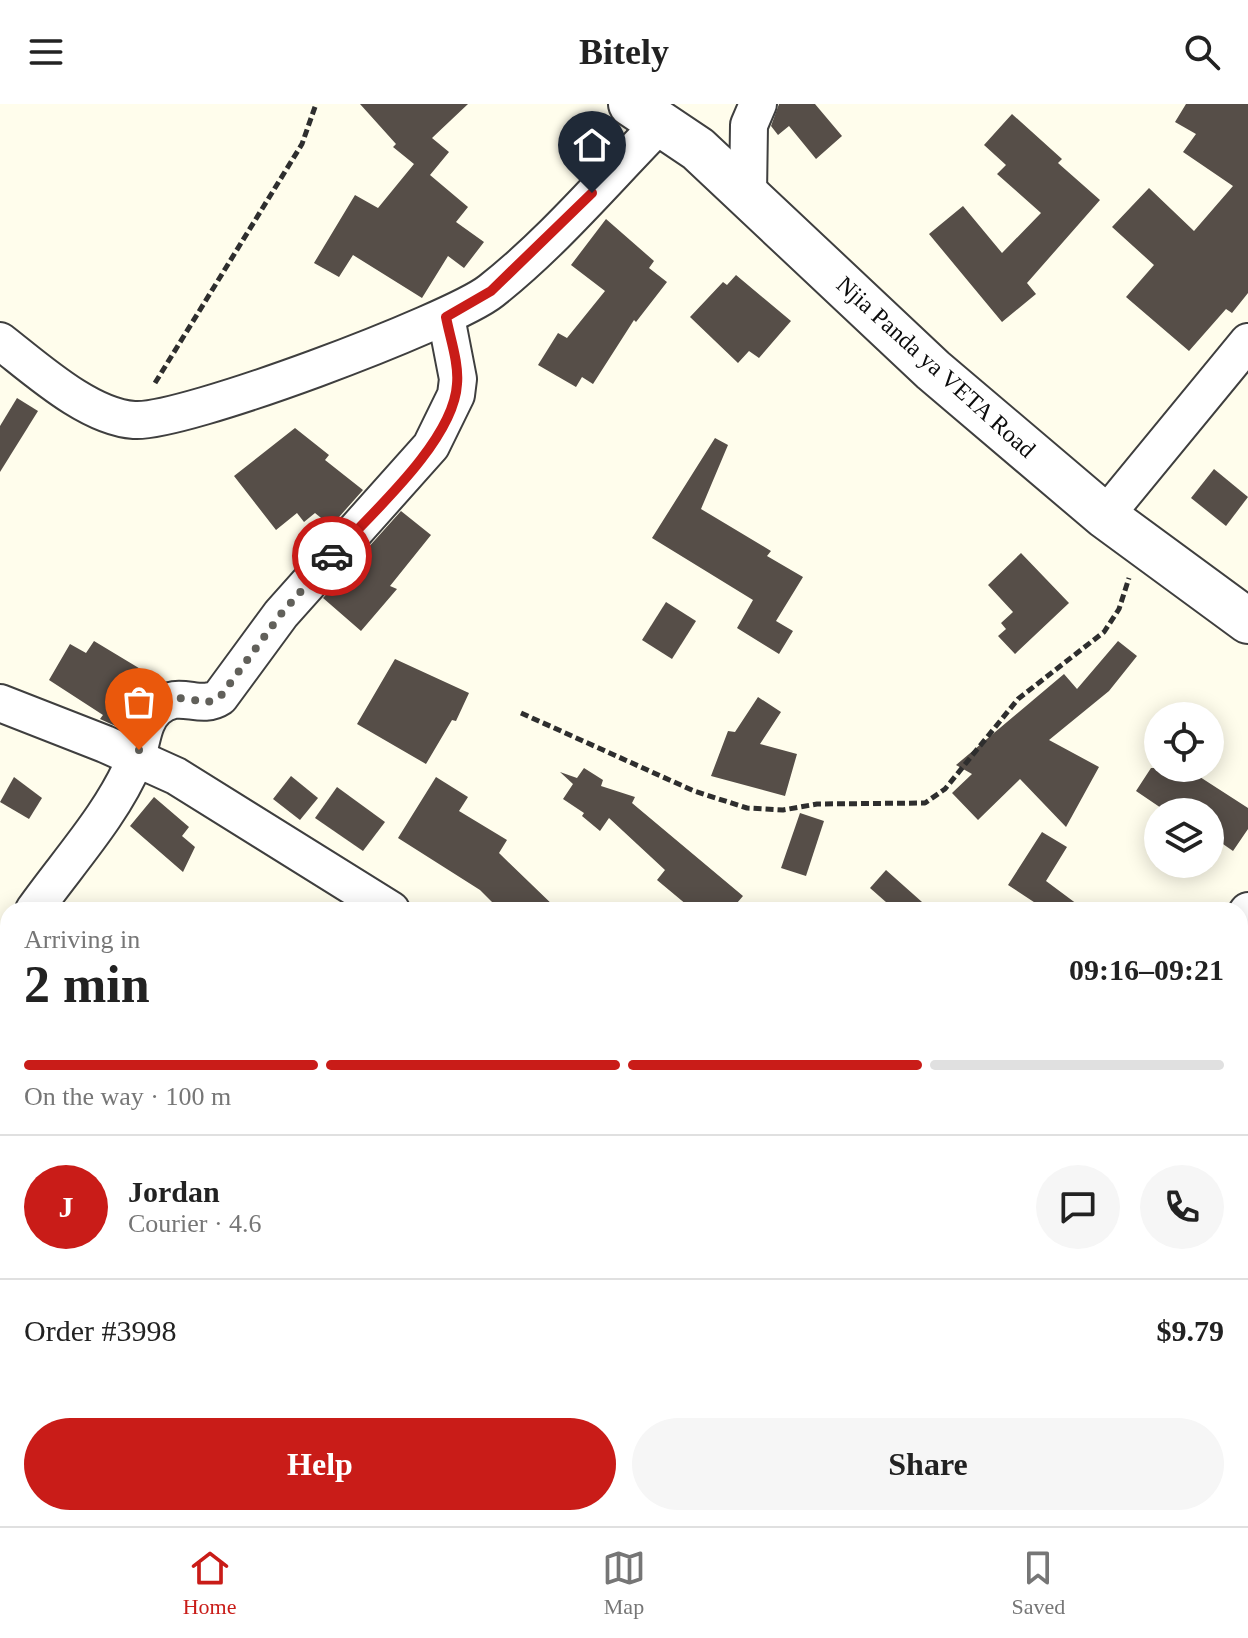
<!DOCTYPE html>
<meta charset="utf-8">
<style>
:root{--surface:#fff;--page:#f6f6f6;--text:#222;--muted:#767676;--line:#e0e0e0;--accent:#c91c18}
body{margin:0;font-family:"Times New Roman",serif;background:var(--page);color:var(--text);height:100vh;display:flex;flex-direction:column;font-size:30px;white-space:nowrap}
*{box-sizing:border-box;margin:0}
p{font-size:26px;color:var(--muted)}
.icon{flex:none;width:44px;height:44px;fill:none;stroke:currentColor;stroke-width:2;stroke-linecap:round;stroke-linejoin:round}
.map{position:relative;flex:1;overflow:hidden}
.sheet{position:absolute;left:0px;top:798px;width:1248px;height:624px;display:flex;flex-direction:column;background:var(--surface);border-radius:24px 24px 0 0;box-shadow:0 4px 20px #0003}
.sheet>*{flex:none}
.tools{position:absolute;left:1144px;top:598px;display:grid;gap:16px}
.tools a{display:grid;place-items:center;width:80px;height:80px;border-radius:50%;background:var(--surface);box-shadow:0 4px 20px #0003;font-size:40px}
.pin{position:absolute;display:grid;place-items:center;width:68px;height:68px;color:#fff;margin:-82px -34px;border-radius:50% 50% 50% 0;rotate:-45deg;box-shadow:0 0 8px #0007}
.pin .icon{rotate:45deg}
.courier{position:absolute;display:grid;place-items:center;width:80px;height:80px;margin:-40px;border:6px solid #c91c18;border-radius:50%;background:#fff;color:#222;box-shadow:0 2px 10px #0007}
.summary em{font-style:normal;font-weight:700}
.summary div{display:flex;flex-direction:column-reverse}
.summary{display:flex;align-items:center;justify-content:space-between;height:136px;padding:0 24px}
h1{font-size:52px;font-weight:700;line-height:60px}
.bar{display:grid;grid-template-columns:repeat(4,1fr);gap:12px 8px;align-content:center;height:96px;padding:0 24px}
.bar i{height:10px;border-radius:6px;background:var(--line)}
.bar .on{background:var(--accent)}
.bar p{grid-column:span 4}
.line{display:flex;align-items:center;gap:20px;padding:0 24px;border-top:2px solid var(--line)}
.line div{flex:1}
.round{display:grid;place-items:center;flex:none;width:84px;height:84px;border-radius:42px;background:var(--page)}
.action{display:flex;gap:16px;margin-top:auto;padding:16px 24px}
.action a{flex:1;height:92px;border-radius:48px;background:var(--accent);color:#fff;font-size:32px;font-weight:700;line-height:92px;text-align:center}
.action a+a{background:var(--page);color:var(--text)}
header{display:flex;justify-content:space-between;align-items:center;height:104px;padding:0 24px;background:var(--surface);font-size:36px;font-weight:700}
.dock{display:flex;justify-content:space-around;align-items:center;height:112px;border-top:2px solid var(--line);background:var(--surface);font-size:22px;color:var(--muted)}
.dock a{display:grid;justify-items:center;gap:4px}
.dock .on{color:var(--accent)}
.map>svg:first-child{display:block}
.building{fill:#564e48}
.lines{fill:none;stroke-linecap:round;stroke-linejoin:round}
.minor-casing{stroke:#3f3f3f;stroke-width:40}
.tertiary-casing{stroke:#3f3f3f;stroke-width:48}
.path{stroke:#2e2e2e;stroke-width:5;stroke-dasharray:8 4;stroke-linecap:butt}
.minor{stroke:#fff;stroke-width:36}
.tertiary{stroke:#fff;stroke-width:44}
.done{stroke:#61605a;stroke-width:8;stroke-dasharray:0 14.4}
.route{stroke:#c91c18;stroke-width:10}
.labels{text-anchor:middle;stroke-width:8;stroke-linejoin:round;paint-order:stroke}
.street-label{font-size:24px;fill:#0c0c0c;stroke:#fff}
</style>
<header><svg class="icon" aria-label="menu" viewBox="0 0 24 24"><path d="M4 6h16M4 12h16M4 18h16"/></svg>Bitely<svg class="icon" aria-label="search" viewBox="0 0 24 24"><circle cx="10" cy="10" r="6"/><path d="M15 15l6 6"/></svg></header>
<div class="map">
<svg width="1248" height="1422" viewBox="0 0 1248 1422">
<rect width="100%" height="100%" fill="#fffdec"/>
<!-- building -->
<g class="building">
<path d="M360,0h108l-36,34 17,14 -19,23 38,32 -12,15 28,20 -20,26 -16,-12 -26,42 -69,-43 -14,22 -25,-14 41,-68 23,13 36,-44 -21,-17 3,-3z"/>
<path d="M779,0h36l27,32 -26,23 -27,-33 -11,9 -7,-9z"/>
<path d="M1186,0h62v189l-16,20 -6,-4 -37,42 -63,-54 28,-32 -42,-38 37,-39 45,43 39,-45 -50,-34 13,-18 -21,-12z"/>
<path d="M1012,10l50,45 -4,4 42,37 -73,83 9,11 -34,28 -73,-88 34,-28 39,47 39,-40 -44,-39 9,-9 -22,-20z"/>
<path d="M606,115l48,42 -5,7 18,14 -31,40 -2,-2 -41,64 -11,-7 -6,10 -38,-22 20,-32 9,5 38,-47 -34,-26z"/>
<path d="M736,171l55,46 -32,37 -10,-7 -11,12 -48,-46 33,-35 4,3z"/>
<path d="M17,294l21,13 -38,61v-46z"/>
<path d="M295,324l34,27 -4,5 38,30 -32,36 -16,-13 -11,9 -7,-9 -21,17 -42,-54z"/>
<path d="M715,334l13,7 -27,64 70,42 -4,5 36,21 -27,44 17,10 -14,23 -42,-26 16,-28 -101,-62z"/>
<path d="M1214,365l34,28 -22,29 -35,-28z"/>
<path d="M401,407l30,24 -41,51 7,3 -36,42 -38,-33z"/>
<path d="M1021,449l48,50 -54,51 -17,-18 8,-7 -5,-6 12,-11 -25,-27z"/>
<path d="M666,498l30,19 -24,38 -30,-19z"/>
<path d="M94,537l68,41 -27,19 -13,28 -22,-10 3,-4 -54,-35 21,-36 16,9z"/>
<path d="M1118,537l19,15 -28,35 -60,49 50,27 -33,60 -46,-48 -42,41 -26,-27 20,-19 -16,-9 108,-91 13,15z"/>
<path d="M395,555l74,34 -13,28 -4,-1 -26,44 -69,-40z"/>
<path d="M758,593l23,15 -21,32 37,10 -12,42 -74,-20 17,-45 7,1z"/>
<path d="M584,664l19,12 -2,6 34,11 -3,6 111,93 -12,14h-38l-36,-30 8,-10 -56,-52 -9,13 -18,-15 2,-3 -21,-14 10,-15 -13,-12 17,6z"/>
<path d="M1151,664h35l62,40v21l-15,22 -23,-16v-23h-43l-31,-21z"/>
<path d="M291,672l27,22 -18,22 -27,-21z"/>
<path d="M14,673l28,21 -13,21 -29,-17z"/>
<path d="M436,673l32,20 -9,14 48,29 -8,13 59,57h-58l-20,-20 -82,-52z"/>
<path d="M337,683l48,35 -22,29 -48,-33z"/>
<path d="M154,693l35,30 -7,9 13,11 -12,25 -53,-46z"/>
<path d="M800,709l24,8 -18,55 -25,-8z"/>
<path d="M1042,728l25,15 -21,34 39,29h-39l-38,-25z"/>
<path d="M886,766l45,40h-36l-25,-22z"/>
</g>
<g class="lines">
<!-- minor casing -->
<g class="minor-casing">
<g id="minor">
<path d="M748,90l1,-69 9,-21"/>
<path d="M0,237c35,27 88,76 134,79 47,4 318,-98 357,-129 61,-48 114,-111 168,-166"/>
<path d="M1105,412l143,-174"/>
<path d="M0,599l105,41 71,32 215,134"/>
<path d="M34,806c34,-48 78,-95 101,-150 8,-17 6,-37 21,-51 23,-21 43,2 64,-12l61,-83 150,-168 25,-51 2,-16 -12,-62"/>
<path d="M1240,818l8,-11"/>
<path d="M0,857l8,-12"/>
<path d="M1240,1364l8,8"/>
<path d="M760,1422l4,-8"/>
</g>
</g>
<!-- tertiary casing -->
<g class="tertiary-casing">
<path id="tertiary" d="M631,0l67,45 235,221 172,146 143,105"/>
</g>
<!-- path -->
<g class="path">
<path d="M155,279l147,-239 14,-40"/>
<path d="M521,609l173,78 53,17 36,2 34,-6 108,-1 20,-14 73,-90 86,-67 15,-23 10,-31"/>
<path d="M1240,1085l8,7"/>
<path d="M0,1178l8,4"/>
<path d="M431,1414l16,8"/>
<path d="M338,1422l15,-8"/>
<path d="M470,1422l9,-8"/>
</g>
<!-- minor -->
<use href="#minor" class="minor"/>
<!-- tertiary -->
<use href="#tertiary" class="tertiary"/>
</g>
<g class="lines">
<!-- done -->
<path class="done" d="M139,646c4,-25 19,-57 50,-51 12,2 19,6 31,-2l61,-83 51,-58"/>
<!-- route -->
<path class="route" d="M332,452c38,-41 122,-115 125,-172 2,-21 -7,-46 -11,-67l45,-26 101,-98"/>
</g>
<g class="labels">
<!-- street labels -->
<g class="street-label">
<text transform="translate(936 263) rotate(42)" y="8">Njia Panda ya VETA Road</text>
</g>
</g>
</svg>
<div class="tools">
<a><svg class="icon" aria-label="locate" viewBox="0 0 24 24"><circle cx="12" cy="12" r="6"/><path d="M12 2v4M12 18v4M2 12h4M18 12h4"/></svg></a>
<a><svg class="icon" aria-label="layers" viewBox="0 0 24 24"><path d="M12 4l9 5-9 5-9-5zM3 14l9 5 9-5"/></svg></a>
</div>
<div class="pin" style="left:139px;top:646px;background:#ea580c"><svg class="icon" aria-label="bag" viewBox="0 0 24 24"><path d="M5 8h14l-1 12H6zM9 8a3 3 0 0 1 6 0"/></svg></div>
<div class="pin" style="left:592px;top:89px;background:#1f2937"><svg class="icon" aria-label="home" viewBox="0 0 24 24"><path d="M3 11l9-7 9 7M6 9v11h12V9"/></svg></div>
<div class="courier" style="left:332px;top:452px"><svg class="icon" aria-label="car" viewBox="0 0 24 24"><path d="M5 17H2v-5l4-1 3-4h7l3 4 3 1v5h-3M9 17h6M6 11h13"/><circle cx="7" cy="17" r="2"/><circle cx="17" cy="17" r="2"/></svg></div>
<section class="sheet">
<div class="summary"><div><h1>2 min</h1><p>Arriving in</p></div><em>09:16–09:21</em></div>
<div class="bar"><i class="on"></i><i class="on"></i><i class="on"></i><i></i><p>On the way · 100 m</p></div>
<div class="line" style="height:144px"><b class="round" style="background:var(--accent);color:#fff">J</b><div><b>Jordan</b><p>Courier · 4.6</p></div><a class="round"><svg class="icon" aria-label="chat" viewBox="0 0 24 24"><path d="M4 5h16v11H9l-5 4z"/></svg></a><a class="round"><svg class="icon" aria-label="phone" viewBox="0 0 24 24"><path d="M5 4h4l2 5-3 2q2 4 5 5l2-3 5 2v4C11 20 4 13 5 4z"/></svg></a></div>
<div class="line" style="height:104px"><div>Order #3998</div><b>$9.79</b></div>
<div class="action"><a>Help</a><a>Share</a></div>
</section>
</div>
<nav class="dock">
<a class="on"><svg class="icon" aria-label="home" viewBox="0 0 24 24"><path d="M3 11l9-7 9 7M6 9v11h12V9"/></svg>Home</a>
<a><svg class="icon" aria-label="map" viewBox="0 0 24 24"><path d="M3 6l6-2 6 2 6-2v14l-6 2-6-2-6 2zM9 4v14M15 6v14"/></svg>Map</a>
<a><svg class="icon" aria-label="saved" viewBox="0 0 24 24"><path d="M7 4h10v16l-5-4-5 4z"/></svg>Saved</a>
</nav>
